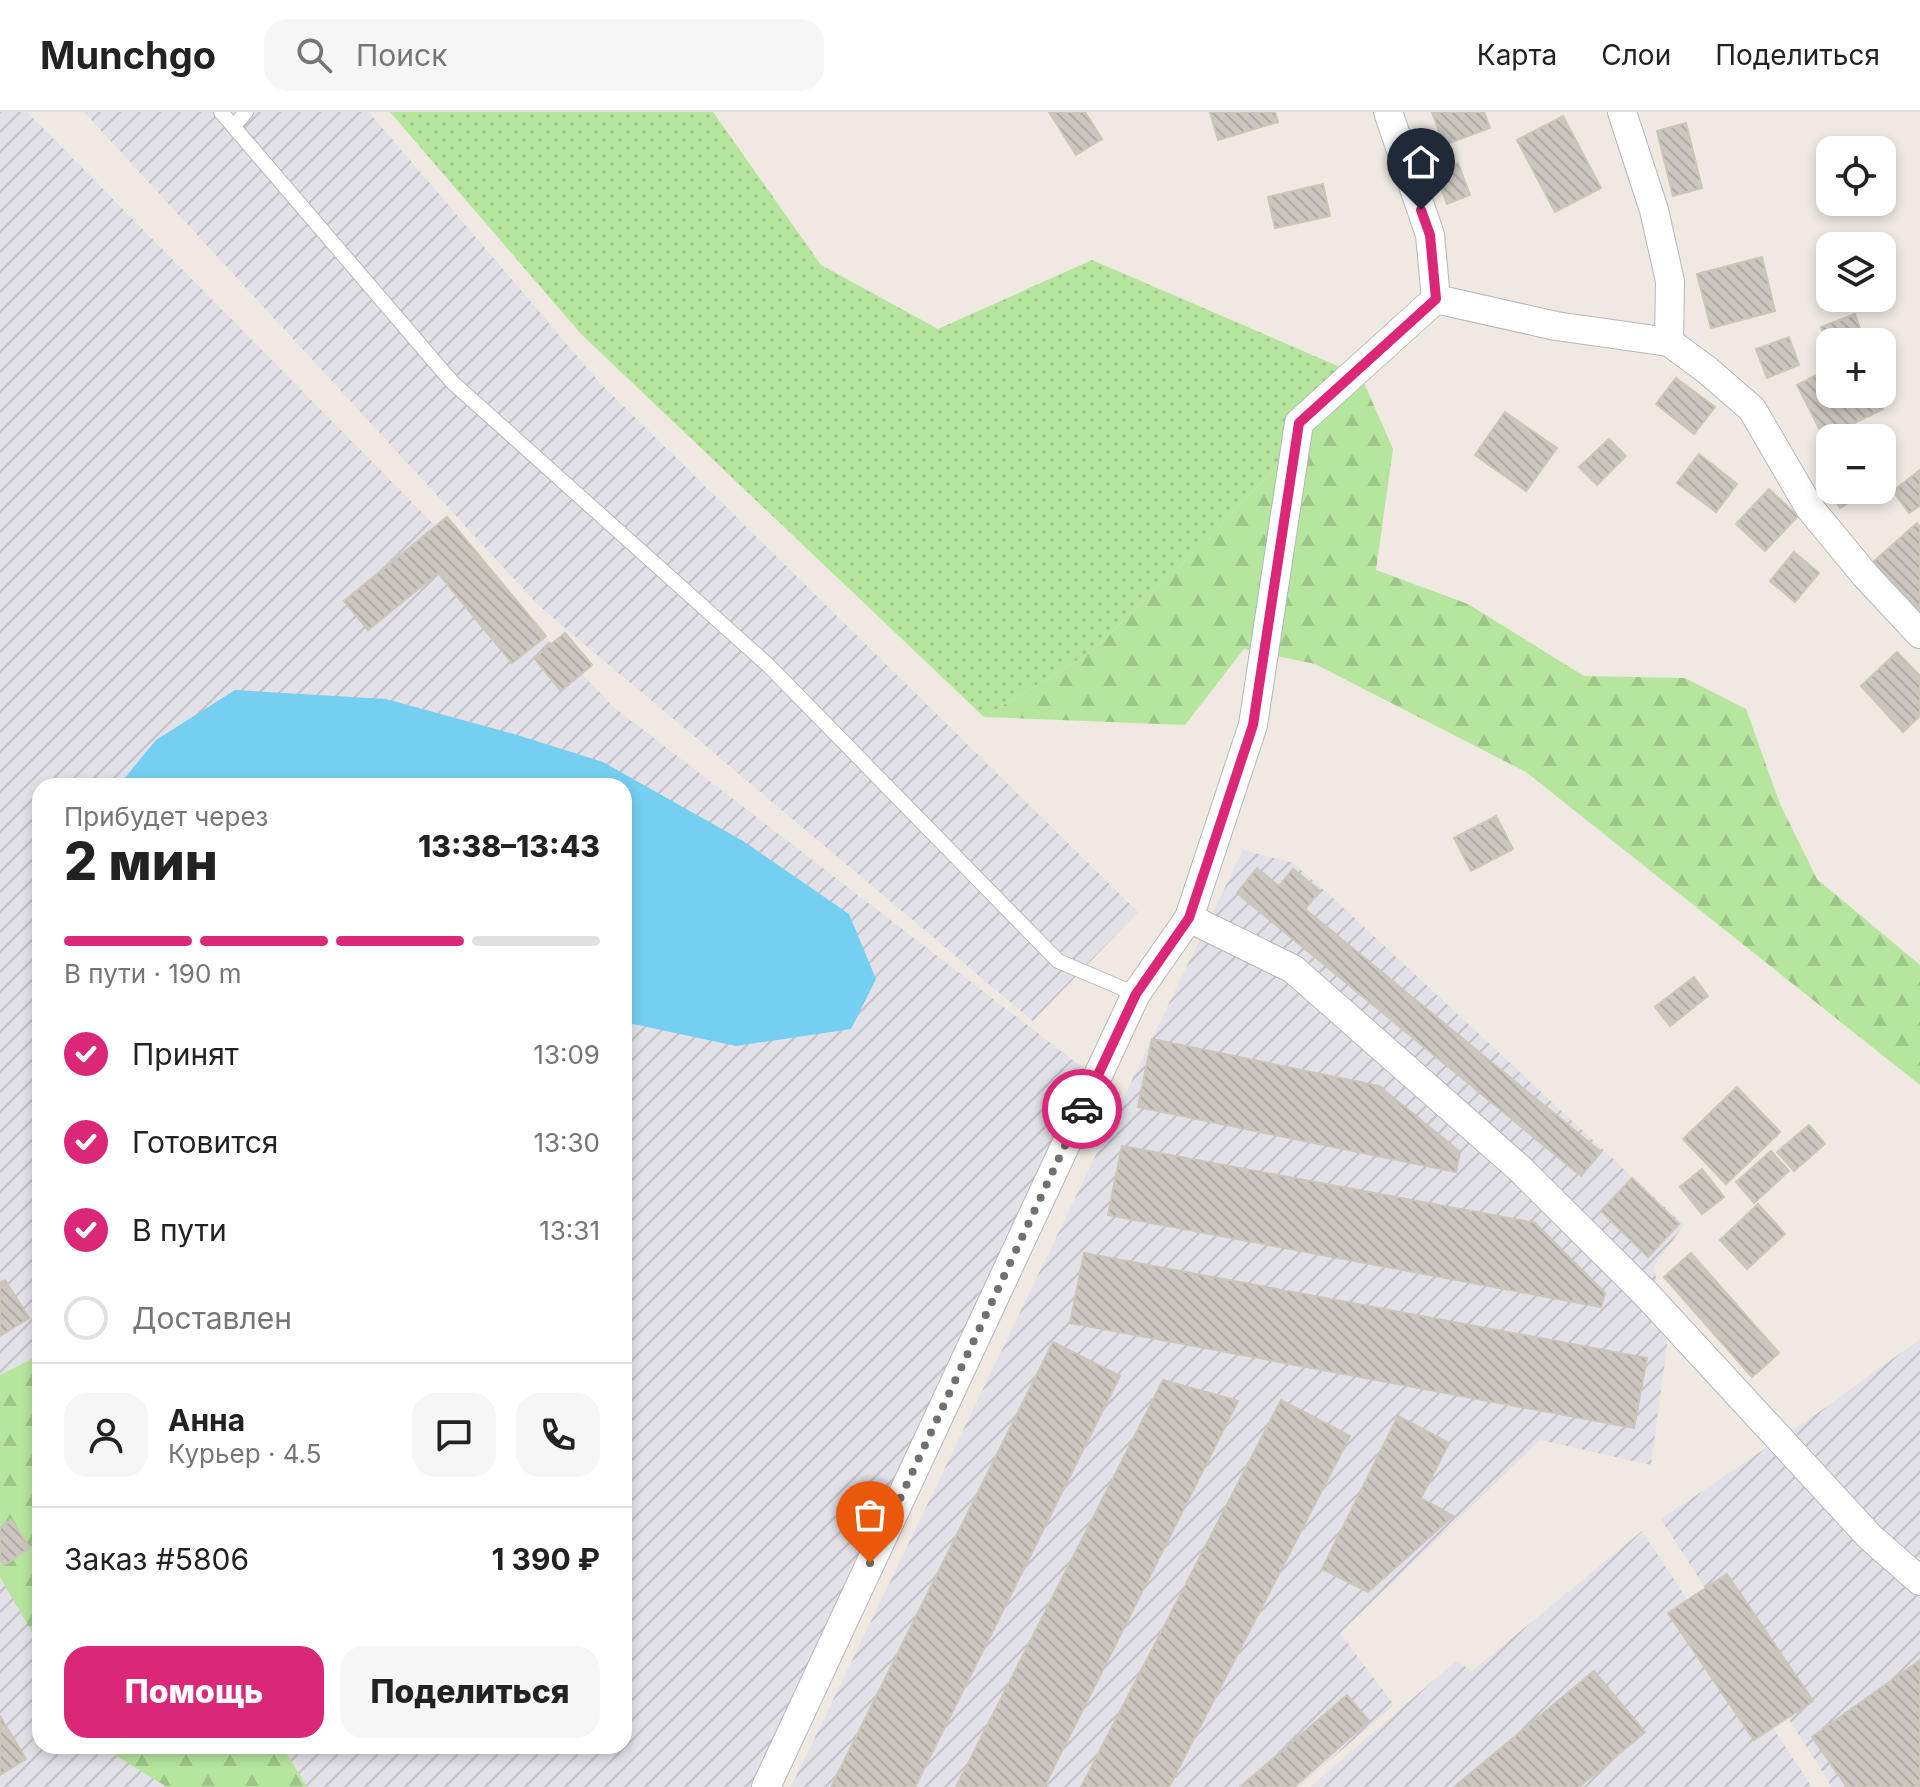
<!DOCTYPE html>
<html lang="ru">
<meta charset="utf-8">
<style>
:root{--surface:#fff;--page:#f6f6f6;--text:#222;--muted:#767676;--line:#e0e0e0;--accent:#db2777}
body{margin:0;font-family:Inter,sans-serif;background:var(--page);color:var(--text);height:100vh;display:flex;flex-direction:column;font-size:30px;white-space:nowrap}
*{box-sizing:border-box;margin:0}
p{font-size:26px;color:var(--muted)}
.icon{flex:none;width:44px;height:44px;fill:none;stroke:currentColor;stroke-width:2;stroke-linecap:round;stroke-linejoin:round}
.map{position:relative;flex:1;overflow:hidden}
.details{position:absolute;left:32px;top:666px;width:600px;height:976px;display:flex;flex-direction:column;background:var(--surface);border-radius:24px;box-shadow:0 4px 12px #0003}
.details>*{flex:none}
.tools{position:absolute;left:1816px;top:24px;display:grid;gap:16px}
.tools a{display:grid;place-items:center;width:80px;height:80px;border-radius:16px;background:var(--surface);box-shadow:0 4px 12px #0003;font-size:40px}
.pin{position:absolute;display:grid;place-items:center;width:68px;height:68px;color:#fff;margin:-82px -34px;border-radius:50% 50% 50% 0;rotate:-45deg;box-shadow:0 0 8px #0007}
.pin .icon{rotate:45deg}
.courier{position:absolute;display:grid;place-items:center;width:80px;height:80px;margin:-40px;border:6px solid #db2777;border-radius:50%;background:#fff;color:#222;box-shadow:0 2px 10px #0007}
.headline em{font-style:normal;font-weight:800}
.headline div{display:flex;flex-direction:column-reverse}
.headline{display:flex;align-items:center;justify-content:space-between;height:136px;padding:0 32px}
h1{font-size:52px;font-weight:800;line-height:60px}
.bar{display:grid;grid-template-columns:repeat(4,1fr);gap:12px 8px;align-content:center;height:96px;padding:0 32px}
.bar i{height:10px;border-radius:6px;background:var(--line)}
.bar .active{background:var(--accent)}
.bar p{grid-column:span 4}
.line{display:flex;align-items:center;gap:20px;padding:0 32px;border-top:2px solid var(--line)}
.line div{flex:1}
.round{display:grid;place-items:center;flex:none;width:84px;height:84px;border-radius:24px;background:var(--page)}
ol{padding:0 32px;list-style:none}
li{display:flex;align-items:center;gap:24px;height:88px}
li p{margin-inline-start:auto}
li .icon{padding:8px;border-radius:50%;background:var(--accent);color:#fff;stroke-width:4}
li:last-child{color:var(--muted)}
li i{width:44px;height:44px;border:4px solid var(--line);border-radius:50%}
.primary-button{display:flex;gap:16px;margin-top:auto;padding:16px 32px}
.primary-button a{flex:1;height:92px;border-radius:24px;background:var(--accent);color:#fff;font-size:32px;font-weight:800;line-height:92px;text-align:center}
.primary-button a+a{background:var(--page);color:var(--text)}
header{display:flex;align-items:center;gap:48px;box-sizing:border-box;height:112px;padding:0 40px;background:var(--surface);border-bottom:2px solid var(--line)}
header strong{font-size:38px}
nav{display:flex;gap:44px;margin-inline-start:auto;font-size:28px}
.search{width:560px;height:72px;background:var(--page);display:flex;align-items:center;gap:20px;box-sizing:border-box;padding:0 28px;border-radius:24px;color:var(--muted);font-size:30px}
.map>svg:first-child{display:block}
.industrial{fill:url(#industrial-furrows);fill-rule:evenodd}
.grass{fill:url(#grass-dots)}
.forest{fill:url(#forest-firs)}
.water{fill:#75cff0}
.building{fill:url(#building-back-hatch);stroke:#cbc5ba;stroke-width:2}
.lines{fill:none;stroke-linecap:round;stroke-linejoin:round}
.lane-casing{stroke:#b4b7c1;stroke-width:16}
.street-casing{stroke:#b4b7c1;stroke-width:30}
.lane{stroke:#fff;stroke-width:14}
.street{stroke:#fff;stroke-width:28}
.done{stroke:#726f6d;stroke-width:8;stroke-dasharray:0 14.4}
.route{stroke:#db2777;stroke-width:10}
</style>
<header>
<strong>Munchgo</strong>
<div class="search"><svg class="icon" aria-label="search" viewBox="0 0 24 24"><circle cx="10" cy="10" r="6"/><path d="M15 15l6 6"/></svg>Поиск</div>
<nav><a>Карта</a><a>Слои</a><a>Поделиться</a></nav>
</header>
<div class="map">
<svg width="1920" height="1675" viewBox="0 0 1920 1675">
<defs>
<pattern id="industrial-furrows" width="10" height="10" patternUnits="userSpaceOnUse" patternTransform="scale(2)"><rect width="10" height="10" fill="#e3e1e8"/><path d="M-1 1l2-2M0 10L10 0M9 11l2-2" fill="none" stroke="#c3c1c7"/></pattern>
<pattern id="grass-dots" width="8" height="8" patternUnits="userSpaceOnUse" patternTransform="scale(2)"><rect width="8" height="8" fill="#b6e59e"/><path d="M2 2h.1M6 6h.1" fill="none" stroke="#9dc588" stroke-width="1.8" stroke-linecap="round"/></pattern>
<pattern id="forest-firs" width="22" height="20" patternUnits="userSpaceOnUse" patternTransform="scale(2)"><rect width="22" height="20" fill="#b6e59e"/><path d="M5 1l3.5 6h-7zM16 11l3.5 6h-7z" fill="#9dc588"/></pattern>
<pattern id="building-back-hatch" width="6" height="6" patternUnits="userSpaceOnUse" patternTransform="scale(2)"><rect width="6" height="6" fill="#cbc7bf"/><path d="M-1 5l2 2M0 0l6 6M5-1l2 2" fill="none" stroke="#afaba4"/></pattern>
</defs>
<rect width="100%" height="100%" fill="#efe9e1"/>
<!-- industrial -->
<g class="industrial">
<path d="M0,0h27l589,597 489,376 -353,702h-752zM40,674h584v960h-584z"/>
<path d="M84,0h285l231,271 538,529 -105,109 -493,-414z"/>
<path d="M1243,738l50,13 41,36 350,326 -30,41 13,80 -16,119 -111,-25 -200,193 54,72 -95,82h-508z"/>
<path d="M1920,1227v448h-88l-171,-268 161,-109z"/>
<path d="M1642,1419l170,256h-502l146,-126 16,10z"/>
</g>
<!-- grass -->
<path class="grass" d="M390,0h323l108,153 117,64 154,-69 269,116 -152,162 -118,114 -107,65 -403,-383z"/>
<!-- forest -->
<g class="forest">
<path d="M1361,264l32,73 -17,121 92,34 116,72 101,2 61,31 34,95 37,75 103,86v120l-394,-313 -211,-108 -71,-15 -59,76 -201,-8 107,-65 118,-114z"/>
<path d="M40,1243v291l-40,-69v-202z"/>
<path d="M100,1634h182l25,41h-140z"/>
</g>
<!-- water -->
<path class="water" d="M235,578l151,9 128,35 89,28 140,79 106,73 27,65 -25,50 -115,17 -112,-24v-236h-506l38,-46z"/>
<!-- building -->
<g class="building">
<path d="M1049,0h36l17,27 -26,16z"/>
<path d="M1210,0h65l3,10 -60,18z"/>
<path d="M1432,0h52l6,16 -46,17z"/>
<path d="M1563,4l38,72 -46,24 -38,-72z"/>
<path d="M1686,11l16,65 -29,8 -16,-65z"/>
<path d="M1458,51l12,32 -23,9 -12,-32z"/>
<path d="M1323,72l7,32 -55,12 -7,-31z"/>
<path d="M1762,145l13,54 -64,17 -14,-54z"/>
<path d="M1833,186h25l-20,10z"/>
<path d="M1855,202l7,20 -23,8h-9v3l-2,1 -7,-19z"/>
<path d="M1789,225l10,28 -32,13 -11,-29z"/>
<path d="M1830,256v26h46l7,15 -59,29 -27,-53z"/>
<path d="M1676,266l39,29 -21,27 -38,-30z"/>
<path d="M1505,300l52,36 -31,43 -51,-36z"/>
<path d="M1609,327l17,17 -29,29 -18,-18z"/>
<path d="M1699,342l38,30 -21,28 -39,-29z"/>
<path d="M1920,358v36l-11,7 -16,-22z"/>
<path d="M1830,362v16h40l-30,18 -18,-30z"/>
<path d="M1769,377l29,27 -33,35 -29,-27z"/>
<path d="M447,405l99,119 -34,27 -74,-90 -70,57 -24,-29z"/>
<path d="M1917,411l3,4v87l-47,-52z"/>
<path d="M1794,440l25,21 -24,29 -25,-21z"/>
<path d="M565,521l27,32 -31,26 -27,-33z"/>
<path d="M1897,540l23,24v40l-17,16 -42,-46z"/>
<path d="M1496,704l17,33 -42,22 -17,-33z"/>
<path d="M1257,756l22,18 14,-17 27,22 -15,18 296,243 -20,24 -344,-283z"/>
<path d="M1694,865l14,19 -38,30 -15,-19z"/>
<path d="M1152,927l227,47 81,66 -4,20 -318,-65z"/>
<path d="M1737,975l43,45 -54,52 -43,-45z"/>
<path d="M1809,1013l16,19 -31,27 -17,-19z"/>
<path d="M1122,1034l413,77 70,70 -4,14 -493,-92z"/>
<path d="M1771,1039l18,20 -35,32 -18,-21z"/>
<path d="M1702,1057l22,28 -22,17 -22,-27z"/>
<path d="M1632,1066l47,46 -31,33 -47,-46z"/>
<path d="M1758,1092l27,30 -38,35 -27,-29z"/>
<path d="M1084,1141l563,105 -13,70 -564,-105z"/>
<path d="M1691,1141l88,100 -27,24 -88,-100z"/>
<path d="M5,1168l24,38 -29,18v-53z"/>
<path d="M1053,1230l67,34 -205,411h-84z"/>
<path d="M1163,1268l75,21 -194,386h-88z"/>
<path d="M1281,1288l69,36 -181,351h-88z"/>
<path d="M1398,1304l51,27 -28,55 32,18 -85,76 -46,-23z"/>
<path d="M11,1408l19,28 -26,17 -4,-6v-31z"/>
<path d="M1727,1462l86,127 -59,39 -86,-127z"/>
<path d="M1920,1548v127h-73l-35,-50z"/>
<path d="M1594,1559l51,61 -66,55h-125z"/>
<path d="M1347,1583l22,26 -75,66h-54z"/>
<path d="M0,1604l26,43 -26,16z"/>
</g>
<g class="lines">
<!-- lane casing -->
<g class="lane-casing">
<g id="lane">
<path d="M221,0l231,270 317,284 289,295 78,33"/>
<path d="M234,14l12,-14"/>
</g>
</g>
<!-- street casing -->
<g class="street-casing">
<g id="street">
<path d="M1388,0l42,123 6,64"/>
<path d="M1622,0l32,98 16,71 -1,61 38,28 45,39 57,98 56,68 55,59"/>
<path d="M1436,187l120,27 113,16"/>
<path d="M1189,806l104,51 225,198 128,127 224,243 50,44"/>
<path d="M766,1675l370,-793 53,-76 64,-193 46,-302 137,-124"/>
</g>
</g>
<!-- lane -->
<use href="#lane" class="lane"/>
<!-- street -->
<use href="#street" class="street"/>
</g>
<g class="lines">
<!-- done -->
<path class="done" d="M870,1451l212,-454"/>
<!-- route -->
<path class="route" d="M1082,997l54,-115 53,-76 64,-193 46,-302 137,-124 -6,-64 -9,-25"/>
</g>
</svg>
<div class="tools">
<a><svg class="icon" aria-label="locate" viewBox="0 0 24 24"><circle cx="12" cy="12" r="6"/><path d="M12 2v4M12 18v4M2 12h4M18 12h4"/></svg></a>
<a><svg class="icon" aria-label="layers" viewBox="0 0 24 24"><path d="M12 4l9 5-9 5-9-5zM3 14l9 5 9-5"/></svg></a>
<a>+</a>
<a>−</a>
</div>
<div class="pin" style="left:870px;top:1451px;background:#ea580c"><svg class="icon" aria-label="bag" viewBox="0 0 24 24"><path d="M5 8h14l-1 12H6zM9 8a3 3 0 0 1 6 0"/></svg></div>
<div class="pin" style="left:1421px;top:98px;background:#1f2937"><svg class="icon" aria-label="home" viewBox="0 0 24 24"><path d="M3 11l9-7 9 7M6 9v11h12V9"/></svg></div>
<div class="courier" style="left:1082px;top:997px"><svg class="icon" aria-label="car" viewBox="0 0 24 24"><path d="M5 17H2v-5l4-1 3-4h7l3 4 3 1v5h-3M9 17h6M6 11h13"/><circle cx="7" cy="17" r="2"/><circle cx="17" cy="17" r="2"/></svg></div>
<section class="details">
<div class="headline"><div><h1>2 мин</h1><p>Прибудет через</p></div><em>13:38–13:43</em></div>
<div class="bar"><i class="active"></i><i class="active"></i><i class="active"></i><i></i><p>В пути · 190 m</p></div>
<ol>
<li><svg class="icon" aria-label="check" viewBox="0 0 24 24"><path d="M5 12l5 5 9-10"/></svg>Принят<p>13:09</p></li>
<li><svg class="icon" aria-label="check" viewBox="0 0 24 24"><path d="M5 12l5 5 9-10"/></svg>Готовится<p>13:30</p></li>
<li><svg class="icon" aria-label="check" viewBox="0 0 24 24"><path d="M5 12l5 5 9-10"/></svg>В пути<p>13:31</p></li>
<li><i></i>Доставлен</li>
</ol>
<div class="line" style="height:144px"><a class="round"><svg class="icon" aria-label="person" viewBox="0 0 24 24"><circle cx="12" cy="8" r="4"/><path d="M4 21q1-7 8-7t8 7"/></svg></a><div><b>Анна</b><p>Курьер · 4.5</p></div><a class="round"><svg class="icon" aria-label="chat" viewBox="0 0 24 24"><path d="M4 5h16v11H9l-5 4z"/></svg></a><a class="round"><svg class="icon" aria-label="phone" viewBox="0 0 24 24"><path d="M5 4h4l2 5-3 2q2 4 5 5l2-3 5 2v4C11 20 4 13 5 4z"/></svg></a></div>
<div class="line" style="height:104px"><div>Заказ #5806</div><b>1 390 ₽</b></div>
<div class="primary-button"><a>Помощь</a><a>Поделиться</a></div>
</section>
</div>
